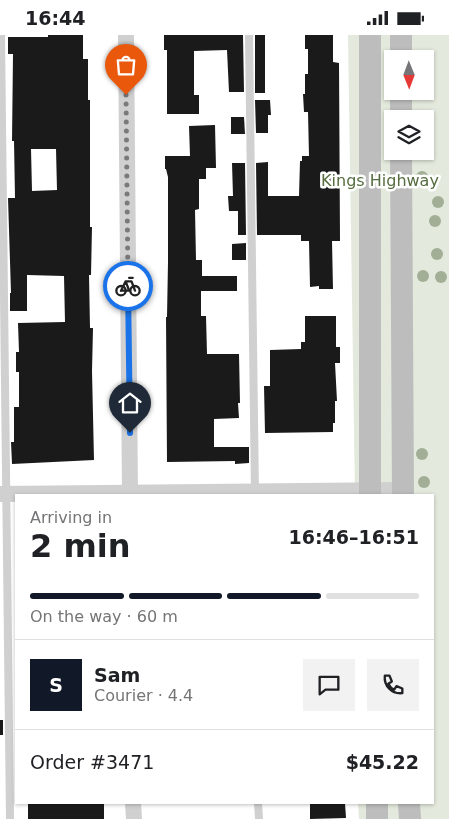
<!DOCTYPE html>
<meta charset="utf-8">
<style>
:root{--surface:#fff;--page:#f2f2f2;--text:#202124;--muted:#757577;--line:#e0e0e0;--accent:#111827}
body{margin:0;font-family:"DejaVu Sans",sans-serif;background:var(--page);color:var(--text);height:100vh;display:flex;flex-direction:column;font-size:19px;white-space:nowrap}
*{box-sizing:border-box;margin:0}
p{font-size:16px;color:var(--muted)}
.icon{flex:none;width:28px;height:28px;fill:none;stroke:currentColor;stroke-width:2;stroke-linecap:round;stroke-linejoin:round}
.map{position:relative;flex:1;overflow:hidden}
.side{position:absolute;left:15px;top:459px;width:419px;height:310px;display:flex;flex-direction:column;background:var(--surface);border-radius:0px;box-shadow:0 1px 4px #0004}
.side>*{flex:none}
.needle{width:32px;rotate:179deg}
.buttons{position:absolute;left:384px;top:15px;display:grid;gap:10px}
.buttons a{display:grid;place-items:center;width:50px;height:50px;border-radius:0px;background:var(--surface);box-shadow:0 1px 4px #0004;font-size:25px}
.pin{position:absolute;display:grid;place-items:center;width:42px;height:42px;color:#fff;margin:-51px -21px;border-radius:50% 50% 50% 0;rotate:-45deg;box-shadow:0 0 5px #0007}
.pin .icon{rotate:45deg}
.courier{position:absolute;display:grid;place-items:center;width:50px;height:50px;margin:-25px;border:4px solid #1a73e8;border-radius:50%;background:#fff;color:#222;box-shadow:0 1px 6px #0007}
.headline em{font-style:normal;font-weight:800}
.headline div{display:flex;flex-direction:column-reverse}
.headline{display:flex;align-items:center;justify-content:space-between;height:85px;padding:0 15px}
h1{font-size:32px;font-weight:800;line-height:38px}
.bar{display:grid;grid-template-columns:repeat(4,1fr);gap:8px 5px;align-content:center;height:60px;padding:0 15px}
.bar i{height:6px;border-radius:4px;background:var(--line)}
.bar .selected{background:var(--accent)}
.bar p{grid-column:span 4}
.line{display:flex;align-items:center;gap:12px;padding:0 15px;border-top:1px solid var(--line)}
.line div{flex:1}
.round{display:grid;place-items:center;flex:none;width:52px;height:52px;border-radius:0px;background:var(--page)}
.status{display:flex;justify-content:space-between;align-items:center;height:35px;padding:0 25px;background:var(--surface);direction:ltr}
.status svg{height:14px;fill:currentColor}
.map>svg:first-child{display:block}
.green{fill:#e3e9dc;fill-rule:evenodd}
.building{fill:#1a1a1a;fill-rule:evenodd}
.lines{fill:none;stroke-linecap:round;stroke-linejoin:round}
.lane{stroke:#d0d0d0;stroke-width:8}
.street{stroke:#d0d0d0;stroke-width:16}
.secondary{stroke:#bdbdbd;stroke-width:22}
.tree{fill:#a2af96}
.done{stroke:#7a7a7a;stroke-width:5;stroke-dasharray:0 9}
.route{stroke:#1a73e8;stroke-width:6}
.labels{text-anchor:middle;stroke-width:5;stroke-linejoin:round;paint-order:stroke}
.park-label{font-size:16px;fill:#566d41;stroke:#fff}
</style>
<div class="status"><b>16:44</b><svg viewBox="0 0 49 12"><path d="M0 12V9h3v3zM5 12V6h3v6zM10 12V3h3v9zM15 12V0h3v12zM26 1h20v11H26zM47 4h2v5h-2z"/></svg></div>
<div class="map">
<svg width="449" height="784" viewBox="0 0 449 784">
<rect width="100%" height="100%" fill="#fff"/>
<!-- green -->
<path class="green" d="M348,0h101v784h-90l-1,-16h74v-308h-77zM392,24h33v32h-33zM392,84h33v32h-33z"/>
<!-- building -->
<g class="building">
<path d="M48,0h35v24h5v41h2v127h2l-1,48h-2l1,53h3l-1,43 2,89 -82,4 -1,-22h3v-35h5v-35h-3v-20h3l-1,-29 47,-1 -1,-46 -37,-1v36h-17v-18h1l-3,-95h7l-1,-57h-2l1,-87h-5v-17h40zM31,114h25l1,41 -25,1z"/>
<path d="M164,0h79l1,57h-15l-2,-42 -33,1v44h5v19h-32v-64h-3z"/>
<rect x="255" y="0" width="10" height="58"/>
<path d="M305,0h28v27l6,1 1,178h-8l1,48h-14v-3l-9,1 -1,-46h-8v-6h-44l-1,-72 12,-1v34h31l1,-35h2v-5h7l-1,-44h-4l-1,-18h2v-20h3v-25h-3z"/>
<path d="M255,65h15l1,15h-3v18h-12z"/>
<path d="M231,82h13l1,17h-14z"/>
<path d="M215,90l1,43h-10v11h-7v30l-4,1 1,50h6v16h35v15h-36v25h5l1,38h32l1,49h-2l1,15 -25,1v28h35v16l-14,1v-3l-68,1 -1,-145h1l1,-55v-85l-2,-8h-1v-13h25l-1,-30z"/>
<path d="M232,128h13l1,72h-8v-24h-9l-1,-15h5z"/>
<path d="M246,208v17h-14v-16z"/>
<path d="M305,281h31v31h4v16h-5l2,38h-2v22h-2v9l-68,1 -1,-47h6v-36l31,-1v-7h4z"/>
<rect x="0" y="685" width="3" height="15"/>
<rect x="28" y="768" width="76" height="16"/>
<path d="M310,768h35l1,15 -36,1z"/>
</g>
<g class="lines">
<!-- lane -->
<g class="lane">
<path d="M1,0l9,784"/>
<path d="M249,0l6,458"/>
<path d="M258,768l1,16"/>
</g>
<!-- street -->
<g class="street">
<path d="M126,0l4,460"/>
<path d="M0,459l402,-4"/>
<path d="M133,768l1,16"/>
</g>
<!-- secondary -->
<g class="secondary">
<path d="M401,0v24"/>
<path d="M401,56v28"/>
<path d="M401,116l2,344"/>
<path d="M370,460v-460"/>
<path d="M377,768v16"/>
<path d="M409,768l1,16"/>
</g>
</g>
<!-- trees -->
<g class="tree">
<circle cx="422" cy="142" r="6"/>
<circle cx="438" cy="167" r="6"/>
<circle cx="435" cy="186" r="6"/>
<circle cx="437" cy="219" r="6"/>
<circle cx="423" cy="241" r="6"/>
<circle cx="441" cy="242" r="6"/>
<circle cx="422" cy="419" r="6"/>
<circle cx="424" cy="447" r="6"/>
</g>
<g class="lines">
<!-- done -->
<path class="done" d="M126,60l2,191"/>
<!-- route -->
<path class="route" d="M128,251l2,147"/>
</g>
<g class="labels">
<!-- park labels -->
<g class="park-label">
<text x="380" y="151">Kings Highway</text>
</g>
</g>
</svg>
<div class="buttons">
<a><svg class="needle" viewBox="-14 -14 28 28"><path d="M0-13l5 13h-10z" fill="#e53935"/><path d="M0 13l5-13h-10z" fill="#757577"/></svg></a>
<a><svg class="icon" aria-label="layers" viewBox="0 0 24 24"><path d="M12 4l9 5-9 5-9-5zM3 14l9 5 9-5"/></svg></a>
</div>
<div class="pin" style="left:126px;top:60px;background:#ea580c"><svg class="icon" aria-label="bag" viewBox="0 0 24 24"><path d="M5 8h14l-1 12H6zM9 8a3 3 0 0 1 6 0"/></svg></div>
<div class="pin" style="left:130px;top:398px;background:#1f2937"><svg class="icon" aria-label="home" viewBox="0 0 24 24"><path d="M3 11l9-7 9 7M6 9v11h12V9"/></svg></div>
<div class="courier" style="left:128px;top:251px"><svg class="icon" aria-label="bike" viewBox="0 0 24 24"><circle cx="6" cy="16" r="4"/><circle cx="18" cy="16" r="4"/><path d="M6 16l4-8h5l3 8M10 8l3 8H6M13 5h3"/></svg></div>
<section class="side">
<div class="headline"><div><h1>2 min</h1><p>Arriving in</p></div><em>16:46–16:51</em></div>
<div class="bar"><i class="selected"></i><i class="selected"></i><i class="selected"></i><i></i><p>On the way · 60 m</p></div>
<div class="line" style="height:90px"><b class="round" style="background:var(--accent);color:#fff">S</b><div><b>Sam</b><p>Courier · 4.4</p></div><a class="round"><svg class="icon" aria-label="chat" viewBox="0 0 24 24"><path d="M4 5h16v11H9l-5 4z"/></svg></a><a class="round"><svg class="icon" aria-label="phone" viewBox="0 0 24 24"><path d="M5 4h4l2 5-3 2q2 4 5 5l2-3 5 2v4C11 20 4 13 5 4z"/></svg></a></div>
<div class="line" style="height:65px"><div>Order #3471</div><b>$45.22</b></div>
</section>
</div>
